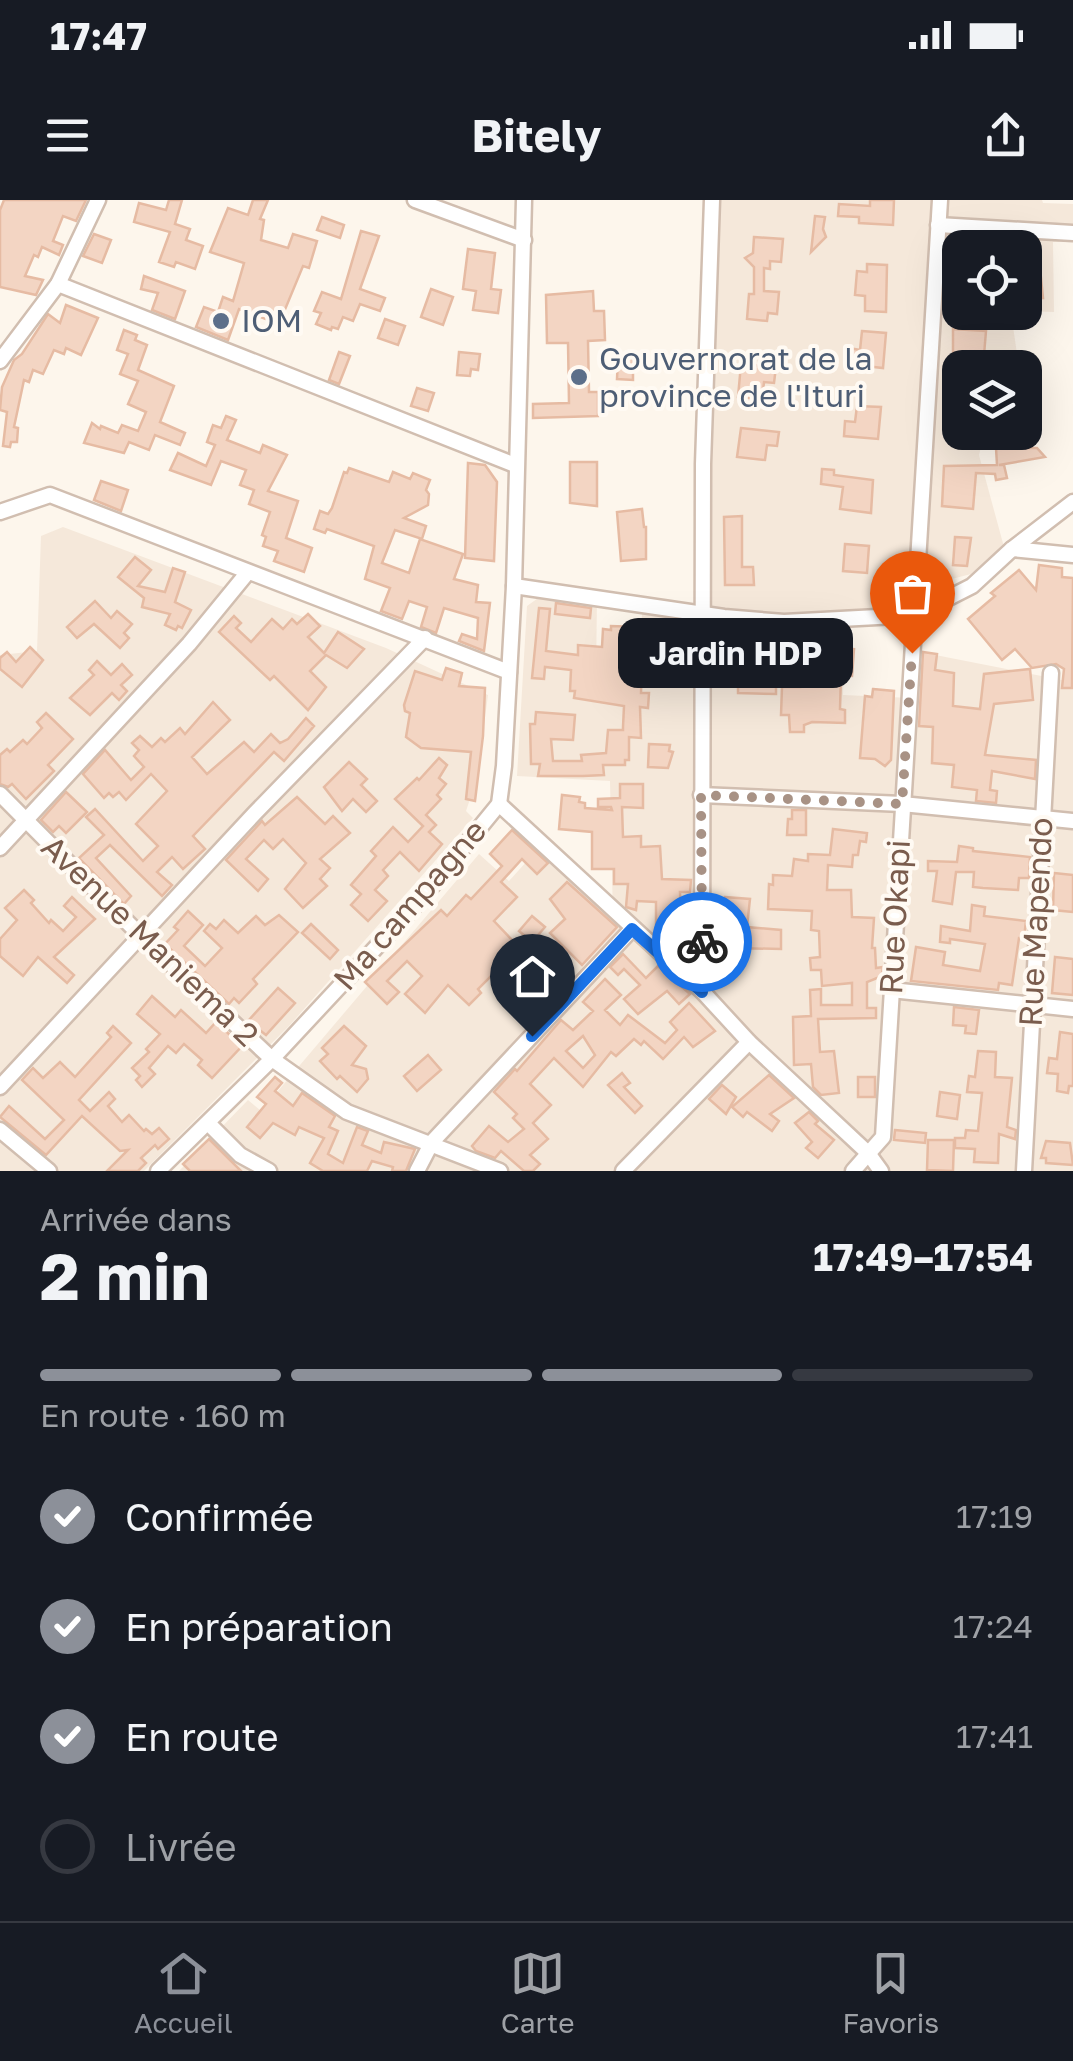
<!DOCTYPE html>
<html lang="fr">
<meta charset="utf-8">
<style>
:root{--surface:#171b24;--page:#242831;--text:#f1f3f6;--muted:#9ea1a6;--line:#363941;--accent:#8c9099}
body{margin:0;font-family:"Golos Text",sans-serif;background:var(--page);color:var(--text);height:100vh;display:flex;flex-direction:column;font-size:38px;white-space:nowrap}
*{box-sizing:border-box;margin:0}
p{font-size:32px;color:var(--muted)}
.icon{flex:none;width:55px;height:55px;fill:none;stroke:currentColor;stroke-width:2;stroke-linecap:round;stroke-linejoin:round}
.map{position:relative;height:971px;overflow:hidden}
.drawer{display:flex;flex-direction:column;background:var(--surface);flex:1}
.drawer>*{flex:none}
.fabs{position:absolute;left:942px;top:30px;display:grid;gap:20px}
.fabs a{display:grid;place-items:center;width:100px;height:100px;border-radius:20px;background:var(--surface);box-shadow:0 10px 40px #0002;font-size:50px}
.pin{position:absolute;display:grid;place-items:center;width:85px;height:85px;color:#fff;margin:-102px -42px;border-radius:50% 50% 50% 0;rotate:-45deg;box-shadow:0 0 10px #0007}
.pin .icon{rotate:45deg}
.courier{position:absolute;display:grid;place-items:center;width:100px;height:100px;margin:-50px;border:8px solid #1a73e8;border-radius:50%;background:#fff;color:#222;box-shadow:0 2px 12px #0007}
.bubble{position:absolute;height:70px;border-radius:20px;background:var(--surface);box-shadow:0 10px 40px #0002;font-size:32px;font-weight:700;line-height:70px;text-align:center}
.head em{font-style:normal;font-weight:700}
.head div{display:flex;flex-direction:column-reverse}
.head{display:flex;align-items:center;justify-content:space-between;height:170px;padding:0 40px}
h1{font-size:65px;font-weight:700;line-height:75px}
.bar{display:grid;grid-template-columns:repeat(4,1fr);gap:15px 10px;align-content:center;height:120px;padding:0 40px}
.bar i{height:12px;border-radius:8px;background:var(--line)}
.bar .active{background:var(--accent)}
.bar p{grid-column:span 4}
ol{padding:0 40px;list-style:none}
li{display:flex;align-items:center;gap:30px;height:110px}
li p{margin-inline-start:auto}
li .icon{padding:10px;border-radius:50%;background:var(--accent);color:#fff;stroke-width:4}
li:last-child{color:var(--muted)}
li i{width:55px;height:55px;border:5px solid var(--line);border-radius:50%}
.status{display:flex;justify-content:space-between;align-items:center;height:70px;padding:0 50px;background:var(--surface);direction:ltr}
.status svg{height:28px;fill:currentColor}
header{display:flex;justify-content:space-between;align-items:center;height:130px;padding:0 40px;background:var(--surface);font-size:45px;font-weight:700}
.tab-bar{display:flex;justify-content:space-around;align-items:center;height:140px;border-top:2px solid var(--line);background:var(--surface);font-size:28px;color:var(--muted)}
.tab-bar a{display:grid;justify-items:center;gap:5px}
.tab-bar .active{color:var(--accent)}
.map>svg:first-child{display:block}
.residential{fill:#f5e8da}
.building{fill:#f3d5c3;stroke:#e6bba3;stroke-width:2.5;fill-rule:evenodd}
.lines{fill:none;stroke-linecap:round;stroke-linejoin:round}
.minor-casing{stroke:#d1beb0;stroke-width:19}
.minor{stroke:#fff;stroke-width:14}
.done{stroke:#a89285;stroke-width:10;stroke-dasharray:0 18}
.route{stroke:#1a73e8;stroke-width:12}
.service-dot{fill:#5c6f8a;stroke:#fffaf3;stroke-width:4}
.labels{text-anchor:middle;stroke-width:8;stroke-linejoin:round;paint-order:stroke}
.service-label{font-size:32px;fill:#4e5e75;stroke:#fffaf3;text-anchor:start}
.street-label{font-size:32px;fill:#7a5c4d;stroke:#fffaf3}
</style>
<div class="status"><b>17:47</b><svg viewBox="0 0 49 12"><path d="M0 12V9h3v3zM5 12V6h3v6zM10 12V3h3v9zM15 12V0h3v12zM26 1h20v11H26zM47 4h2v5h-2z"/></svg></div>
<header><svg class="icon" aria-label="menu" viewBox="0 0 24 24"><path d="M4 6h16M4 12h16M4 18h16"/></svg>Bitely<svg class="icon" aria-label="share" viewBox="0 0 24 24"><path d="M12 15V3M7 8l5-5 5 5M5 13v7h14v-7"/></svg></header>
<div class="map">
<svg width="1073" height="971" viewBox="0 0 1073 971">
<rect width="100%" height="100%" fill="#fdf6ec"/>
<!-- residential -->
<g class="residential">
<path d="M717,0h325l1,3 30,1v37l-20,1 1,70 -29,-1v-63h-65v64l51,1 8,54 -59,1v64l36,1 -12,2 -5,20 25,92 -33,27 -66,17 -23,25h-37l-2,79 68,3 4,-47 157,31 1,-3v492h-894l69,-71 13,11 218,-257 30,27 28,-31 76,69 -3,-138 -93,-5 10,-170 21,-15 49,7 -1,77 40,4 7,-74 34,4 32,15z"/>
<path d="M63,327l323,121 102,47 -11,83 -11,33 7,7 -184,208 -145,145h-144v-516l37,-4 4,-115z"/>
</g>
<!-- building -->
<g class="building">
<path d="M4,0h82l-10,21 -13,-5 -10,25 10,4 -4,10 -17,-8 -4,10 -4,-2 -9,21 18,4 -7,15 -36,-8v-77z"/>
<path d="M169,0h13l-7,24 15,5 -4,11 17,6 -8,23 -19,-7 -2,5 -15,-5 11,-30 -36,-10 5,-19 27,7z"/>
<path d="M253,0h15l-8,19 4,1 -3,20 27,8 5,-14 24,7 -8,27 -6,-2 -24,58 -40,-15 -11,31 -32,-13 8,-20 14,5 5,-15 10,4 11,-38 -34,-11 18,-44 20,7z"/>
<path d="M870,0h24l-1,25 -34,-2v-6l-21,-1 1,-12 31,2z"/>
<path d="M815,16l10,1 -2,12 3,8 -15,15z"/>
<path d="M322,17l22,8 -4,13 -23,-8z"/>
<path d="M361,31l18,5 -19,53 25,9 -5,13 -20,-7 -7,17 -10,-4 -5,12 -6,-2 -1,3 -15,-6 5,-11 -7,-2 8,-19 19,7z"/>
<path d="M94,34l17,6 -9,23 -19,-7z"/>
<path d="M754,37l29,2 -2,23 -11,-1v8l-6,-1v23l15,1 -2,22 -9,-1 -1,8 -20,-2 2,-25h5v-27l-9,-9 8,-5z"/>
<path d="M468,49l27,4 -4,36 10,1 -3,23 -25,-3 3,-19 -13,-2z"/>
<path d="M867,64l20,1 -1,47 -21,-1v-15l-10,-1 2,-24 10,1z"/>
<path d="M1040,68l3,30 -18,1v-29z"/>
<path d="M144,76l41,15 -10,28 -23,-9 6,-17 -17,-4z"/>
<path d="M431,89l22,8 -10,28 -22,-8z"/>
<path d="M593,91l1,20h10l1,29 -17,1 1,51h9v24l-65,2v-14l36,-1 -1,-60h-21l-1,-48z"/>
<path d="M66,105l32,13 -17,37 -15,-7 -2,6 -10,-4 -11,24 -10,-4 -4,12 -5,-2 -10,47 4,1 -1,14h-6l-1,5 -7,-1 4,-34 -7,-2 2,-23 12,-27 8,-6 26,-40 12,9z"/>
<path d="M385,119l20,7 -7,19 -20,-7z"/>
<path d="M953,129l33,2 -2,24 -12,-1v7l-19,-1z"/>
<path d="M124,130l13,5 -2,5 12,5 -9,25 36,16 -14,36 25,11 -5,12 -25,-10 -6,15 -20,-8 -5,11 -40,-10 8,-20 8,6 1,-3 17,7 4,-8 16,6 8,-19 -18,-8 10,-23 -18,-7 8,-20 -11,-4z"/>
<path d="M862,131l24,2 -3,35 -36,-4 2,-16 11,2z"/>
<path d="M339,152l11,4 -11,28 -10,-4z"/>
<path d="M459,152l21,2 -2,16 -7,-1 -1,7 -13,-1z"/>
<path d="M618,158h15v22l-16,-1z"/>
<path d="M741,164l35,3 -2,16 -10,-1 -2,17 -24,-2z"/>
<path d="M417,188l17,5 -6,18 -17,-5z"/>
<path d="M947,196l13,1v33l-16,-2z"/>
<path d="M857,206l24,1 -3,32 -34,-3 1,-15 10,1z"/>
<path d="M226,216l10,4 -9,20 33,13 3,-8 24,10 -19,36 30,10 -12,37 26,10 -8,24 -30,-11 4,-10 -15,-5 3,-9 -4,-2 8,-23 -21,-8 5,-14 -14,-5 6,-15 -25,-9 -10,24 -41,-15 8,-17 28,13 9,-21 -8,-3 6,-17 8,3z"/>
<path d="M741,228l38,4 -2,14 -10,-1 -2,15 -28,-3z"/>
<path d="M996,248h41l8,9 -46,8h5l3,13 -11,2 -1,-6 -19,-1 -3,36 -31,-3 2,-40 53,-1z"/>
<path d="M570,262h27v44l-27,-3z"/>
<path d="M468,263l17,2 12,17 -3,79 -29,-3z"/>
<path d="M349,268l40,14 4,-10 17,7 3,-6 17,7 -4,10 3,4 -1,11 -24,13 22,8 -4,13 -27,-9 -13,33 27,10 11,-34 43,15 -9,25 24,6 -2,17 14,1 -6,48 -25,-10 3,-7 15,5 1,-21 -34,-10 -8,25 -15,-6 6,-20 -18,-6 -7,18 -21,-8 9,-23 -25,-9 9,-33 -47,-17 -2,4 -11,-4 6,-18 8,3 4,-6 12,-36 3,1z"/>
<path d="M822,269l12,1v5l39,5 -2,33 -31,-4 3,-22 -22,-3z"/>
<path d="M101,281l27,9 -7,21 -27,-11z"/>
<path d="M642,309l2,18h2v32l-25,2 -4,-49z"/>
<path d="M742,316v51h11l1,18h-29l-1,-68z"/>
<path d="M955,337l16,1 -4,28 -14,-1z"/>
<path d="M845,344l24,2 -2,27 -24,-2z"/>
<path d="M135,357l16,13 -13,16 27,6 8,-24 12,4 -10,30 16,8 -9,18 -4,-2 -2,4 -11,-5 5,-11 -28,-7 2,-9 -26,-21z"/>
<path d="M1039,365l23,3v9l11,1 -1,110h-10l2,-19 -8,-5 -24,4 -17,-19 -13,11 -34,-41 27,-23 -4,-3 28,-23 17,20z"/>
<path d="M95,401l16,17 6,-7 15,13 -8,9 5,5 -9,10 -26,-24 -17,14 -10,-11z"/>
<path d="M556,403l35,5 -1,10 -35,-4z"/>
<path d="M539,408l11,1 -4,42 32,4v-10l24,2 1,-18 8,1v-4l29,1v5l28,3 5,-15 18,4 -5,12 -6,-2 -2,27 -9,-1v5l-27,-2 -1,30h8l-1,15 -8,-1 1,31 -12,-1v23h-4v5h-22l1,10 -21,1h-45l2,-12h-9l-1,-40h5l1,-12 39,3 -2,25 -22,-1 2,22h29l-1,-6 25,-2 2,-23h15v-3l1,-21 -50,-8 1,-7h-5l1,-21 -26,-3 -1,12 -12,-1z"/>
<path d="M308,414l12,12 -12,11 16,16 14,-21 26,17 -17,19 -21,-13 -16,16 16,16 -18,23 -34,-34 -4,4 -51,-48 15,-16 7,7 -5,5 15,14 21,-23 11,10 9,-10 5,5z"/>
<rect x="723" y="434" width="21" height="23"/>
<path d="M795,434h12l-1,25 36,1 2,-12 10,1 -2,27 -11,-1 -1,34 5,1v13l-33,-1 -8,3v7h-14l-1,-17h-8l1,-28h18l-6,-28z"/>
<path d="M30,447l13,13 -21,27 -22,-18v-11l7,-6 9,10z"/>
<path d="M923,452l14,2 -2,16 19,3 -1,33 27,3 4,-35 46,-5 3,31 -39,4 -9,51 51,5 -1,19 -43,-8 -2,19 7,1 -1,12 -20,-2 1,-11 -25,-3 2,-22 -22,-2 1,-36 -14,-1z"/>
<path d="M97,461l14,14 11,-11 10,11 -11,10 6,6 -8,9 -7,-7 -22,22 -20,-17 24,-23 -5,-5z"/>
<path d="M446,468l16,5 -3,13 26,2 -2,48 -8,65 -9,-2 5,-47 -50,-4 -15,-11 4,-24 -5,-2 -1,-6 11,-34 27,9z"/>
<path d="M738,482l38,1v11l-38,-1z"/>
<path d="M873,489l21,2 -3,69 -6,6 -10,-7 -15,-1 5,-62 7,1z"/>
<path d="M213,502l17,18 -38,37 15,17 37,-32 10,10 17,-18 9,9 8,-4 18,-21 8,8 -30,35 -10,-9 -81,84 12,13 -22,20 -11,-12 -15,15 15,13 -10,11 -52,-51 -14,13 35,38 -7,8 -45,-46 25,-23 -18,-18 9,-8 48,52 15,-15 -22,-22 31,-33 -16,-17 -25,26 -7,-8 -6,5 -4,-4 -5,5 -21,-24 22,-24 26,30 13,-13 -10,-11 5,-6 -7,-7 8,-7 12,11 9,-9 4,4 15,-14 5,6z"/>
<path d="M46,513l27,26 -25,26 6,6 -28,28 -14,-15 -4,3 -8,-3v-29l7,-6 3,3 13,-12 4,4 15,-16 -5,-6z"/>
<path d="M649,544l21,1 -1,6 4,1 -5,16 -20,-1z"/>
<path d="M439,558l8,7 -8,13 7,6 -9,11 4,4 -15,16 10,10 -7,7 13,12 -23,27 -19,-19 -17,18 5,6 -13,14 12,11 -19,20 -17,-16 10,-11 -10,-9 25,-29 -5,-5 22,-24 15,15 15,-16 -28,-27 22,-21 2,2z"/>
<path d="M349,562l18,17 -6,6 16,16 -11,11 -13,-13 -11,12 -18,-24z"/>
<path d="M620,584h23v24l-21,-1 1,30 18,-1v11l19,-1 2,33 29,1 -1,12h-10l1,22h-6v9l-19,1v-22l-19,-1 -1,9 -10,-3 2,-23h-14v-15h-22v-37l-33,-3 3,-34 18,2 -1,5 6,1v5l27,2 -1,-3h-13v-8l22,-1z"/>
<path d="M66,592l21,20 -21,21 -7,-7 -6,6 -12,-12z"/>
<path d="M297,597l28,27 8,-8 17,17 -30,26 10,9 -10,11 7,7 -24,22 -18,-19 21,-26 -23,-24 -10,10 -9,-9 -18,19 22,20 -10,12 -32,-31 36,-39 3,4z"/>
<path d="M792,610h14v25h-19l1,-16h4z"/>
<path d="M833,629l34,4 -1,9 -6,-1 -2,14h-5l-1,12 -24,-2 -1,25h24l1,27 22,1 -2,30h3l1,20 7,-1 -1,9 -15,6v26h9v10l-58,1 2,33 14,-1 5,42 -18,2 -8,-8 -2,-23 -17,1 -1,-48 18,-1 -1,-26 11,-1v16h31v-22l-30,3 -1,-16h-10l-1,-12 10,-1 -1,-26 -8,-1 1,-19 -44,-2 1,-25 4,1v-10l19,1 2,-17 14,2v-7l22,1z"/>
<path d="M512,630l36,33 -11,11 -15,-15 -21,23 16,15 -23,24 19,20 -12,12 18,19 -14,14 -12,-12 -15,15 3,4 -12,12 -21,-20 -23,28 -20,-19 17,-18 -15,-15 -20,20 12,11 -12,12 -22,-22 76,-72 6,6 19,-21 5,4 31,-33 -12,-12z"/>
<path d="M959,646l14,2v3l57,6 -1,21h-10l-1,12 -35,-2 -10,-1 1,-15h-18l-4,32 -19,-3 4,-30h-9v-10l29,1z"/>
<path d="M1054,673l19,2v37l-20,-2z"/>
<path d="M567,682l50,45 -35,38 -32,-32 15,-14 -15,-20z"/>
<path d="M24,690l10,10 -3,3 18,20 2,-3 12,11 13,-14 -12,-11 8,-9 23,22 -41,38 20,18 -7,8 -29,-26 -15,19 -23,-20v-17l17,-19 -12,-12z"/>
<path d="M725,697l25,2 -3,28 34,3v19l-50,-1 1,-29 -8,-1z"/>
<path d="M972,705l13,2 -1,9 42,5 -2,17h-5l-7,47 -13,-2 -1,7 -87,-9 5,-34 29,5 -2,13 37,6 5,-27 -35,-5v4l-10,-1 1,-16 29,5z"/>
<path d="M188,711l15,14 -19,21 21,20 17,-18 -18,-17 6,-7 6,5 8,-9 14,13 18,-17 9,9 14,-10 19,17 -45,47 4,5 -18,19 -5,-5 -5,6 -64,-60 13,-14 -4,-3z"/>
<path d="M532,716l13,11 -13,15 -13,-11z"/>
<path d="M311,724l27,26 -8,9 -28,-26z"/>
<path d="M623,754l23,24 12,-12 32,28 -11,10 -12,-13 -29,23 -14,-15 16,-14 -16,-16 -6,6 -8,-8z"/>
<path d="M1055,757l18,2v36l-21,-2z"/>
<path d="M605,779l16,16 -16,15 15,15 8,-10 37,28 12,-13 -7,-8 19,-19 26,28 -22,16 -9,-10 -21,22 -19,-18 -3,4 -7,-6 -18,17 -5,-4 -28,35 -29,-29 -24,26 21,21 -18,18 15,16 -18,16 10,9 -7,7h-9l-23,-20 -6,7 -19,-7 -4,-5 17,-20 19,16 16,-13 -11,-11 4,-4 -23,-22 21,-23 2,2 44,-51 12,10 20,-19 -10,-9zM583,836l12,19 -12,13 -17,-17z"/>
<path d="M278,788l17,15 -29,32 -18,-14z"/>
<path d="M152,796l23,21 6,-7 25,23 10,-11 26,24 -30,32 -14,-13 4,-5 -18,-16 -8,9 -8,-7 -19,22 6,6 -13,13 -6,-7 4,-4 -8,-8 17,-16 -3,-3 14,-15 -23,-20z"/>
<path d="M954,807l25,3 -3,24 -11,-1 1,-7 -13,-1z"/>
<path d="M113,826l18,17 -52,57 11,11 19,-19 6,7 -7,7 14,16 7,-7 15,16 2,-2 6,5 7,-6 10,11 -11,10 -3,-4 -14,13 5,5 -8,8h-31l21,-21 -8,1 -38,-35 -36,39 -46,-38 9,-11 36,33 19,-19 -42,-40 11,-12 10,10 17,-16 15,15 36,-40 -4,-4z"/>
<path d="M344,826l22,20 -14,19 14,4 2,10 -11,13 -17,-16 -3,3 -17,-18 8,-7 -6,-6z"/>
<path d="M1060,832l13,2v52h-4l-1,7 -11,-2 1,-17 -11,-1 2,-15 8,1z"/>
<path d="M978,851l18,1 -1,25 17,1 -5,49 9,3 -1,9 -16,-5 -1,29 -24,-1 1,-13 -20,-1v-10h10l1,-8 12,1 4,-38 -15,-1 2,-16 6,1z"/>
<path d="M428,855l13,15 -24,21 -13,-15z"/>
<path d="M622,873l8,10 -6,4 18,19 -7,7 -27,-28z"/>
<path d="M769,875l25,23 -24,16 9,7 -7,10 -25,-19 -4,5 -11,-10z"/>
<path d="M275,877l7,6 -7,8 18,15 9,-13 33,23 -6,11 9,4 -10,23 15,9 14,-36 11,4 -6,14 19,8 3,-11 31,7 -9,22h-14l1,-4 -21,-6 -5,10h-44l-13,-8 14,-25 -25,-11 -4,8 -22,-12 -13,15 -13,-11 19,-23 -9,-7z"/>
<rect x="858" y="877" width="17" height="20"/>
<path d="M722,885l14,12 -10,17 -17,-15z"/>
<path d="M940,892l20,3 -3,24 -20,-3z"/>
<path d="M809,912l9,9 -3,3 19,16 -16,18 -12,-10 6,-6 -17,-19z"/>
<path d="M895,930l31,3 -1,10 -31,-3z"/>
<path d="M209,939l32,32h-51l-7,-7z"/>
<path d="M928,940h26l-1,31 -26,-1z"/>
<path d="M1046,941l24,2 3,22 -27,-2v-5h-5z"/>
</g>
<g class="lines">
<!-- minor casing -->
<g class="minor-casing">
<g id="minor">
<path d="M415,0l109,40"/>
<path d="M938,25l135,8"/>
<path d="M58,84l457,181"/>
<path d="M0,161l58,-77 40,-84"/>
<path d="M0,312l50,-17 459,177"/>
<path d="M1012,349l61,6"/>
<path d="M514,386l210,31 60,5 131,-7 57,-29 40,-37 61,-47"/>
<path d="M0,594l141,142 131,123 75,53 153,59"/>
<path d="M701,595l201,9 171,17"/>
<path d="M499,604l203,187 47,51 119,111 13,18"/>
<path d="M0,648l189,-204 59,-72"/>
<path d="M891,790l182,19"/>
<path d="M702,791l1,-527 9,-264"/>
<path d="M0,887l255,-274 170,-175"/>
<path d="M208,923l32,32 29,16"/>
<path d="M0,930l49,41"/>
<path d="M158,971l114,-112 151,-162 76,-93 5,-38 10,-180 10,-386"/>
<path d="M417,971l15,-29 200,-213"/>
<path d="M623,971l126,-129"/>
<path d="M853,971l30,-34 57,-937"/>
<path d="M1024,971l27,-498"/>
</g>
</g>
<!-- minor -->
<use href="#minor" class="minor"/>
</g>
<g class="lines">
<!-- done -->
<path class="done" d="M702,742l-1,-147 201,9 10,-151"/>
<!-- route -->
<path class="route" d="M532,836l100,-107 70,63v-50"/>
</g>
<!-- markers -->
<g class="service-dot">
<circle cx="221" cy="121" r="10"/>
<circle cx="579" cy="177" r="10"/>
</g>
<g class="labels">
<!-- service labels -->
<g class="service-label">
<text x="241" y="132">IOM</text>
<text x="599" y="170">Gouvernorat de la<tspan x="599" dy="37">province de l'Ituri</tspan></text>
</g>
<!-- street labels -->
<g class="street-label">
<text transform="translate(410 705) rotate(-49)" y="11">Ma campagne</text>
<text transform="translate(895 717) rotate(-87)" y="11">Rue Okapi</text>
<text transform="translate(1036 722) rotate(-87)" y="11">Rue Mapendo</text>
<text transform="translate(150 741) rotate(44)" y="11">Avenue Maniema 2</text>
</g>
</g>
</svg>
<div class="fabs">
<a><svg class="icon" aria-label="locate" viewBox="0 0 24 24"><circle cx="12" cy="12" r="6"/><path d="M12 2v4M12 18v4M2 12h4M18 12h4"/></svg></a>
<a><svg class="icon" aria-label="layers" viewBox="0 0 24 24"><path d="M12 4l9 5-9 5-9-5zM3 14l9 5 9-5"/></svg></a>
</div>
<div class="pin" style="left:912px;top:453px;background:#ea580c"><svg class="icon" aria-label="bag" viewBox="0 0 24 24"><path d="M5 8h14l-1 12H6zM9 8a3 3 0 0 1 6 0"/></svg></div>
<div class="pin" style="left:532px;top:836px;background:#1f2937"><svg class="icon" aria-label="home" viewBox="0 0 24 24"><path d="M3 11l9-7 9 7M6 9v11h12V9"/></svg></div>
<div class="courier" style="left:702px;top:742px"><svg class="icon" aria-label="bike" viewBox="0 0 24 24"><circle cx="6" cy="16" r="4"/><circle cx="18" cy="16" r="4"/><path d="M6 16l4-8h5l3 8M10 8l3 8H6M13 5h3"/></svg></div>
<div class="bubble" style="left:618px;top:418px;width:235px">Jardin HDP</div>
</div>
<section class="drawer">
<div class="head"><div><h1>2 min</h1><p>Arrivée dans</p></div><em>17:49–17:54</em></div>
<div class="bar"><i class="active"></i><i class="active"></i><i class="active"></i><i></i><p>En route · 160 m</p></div>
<ol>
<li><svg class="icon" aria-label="check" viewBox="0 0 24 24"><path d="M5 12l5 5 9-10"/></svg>Confirmée<p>17:19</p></li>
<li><svg class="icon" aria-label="check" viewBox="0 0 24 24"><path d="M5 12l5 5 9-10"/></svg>En préparation<p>17:24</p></li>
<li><svg class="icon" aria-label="check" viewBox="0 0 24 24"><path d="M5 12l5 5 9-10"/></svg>En route<p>17:41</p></li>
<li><i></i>Livrée</li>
</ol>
</section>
<nav class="tab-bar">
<a class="active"><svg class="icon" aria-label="home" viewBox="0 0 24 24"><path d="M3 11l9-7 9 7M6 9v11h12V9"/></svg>Accueil</a>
<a><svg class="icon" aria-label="map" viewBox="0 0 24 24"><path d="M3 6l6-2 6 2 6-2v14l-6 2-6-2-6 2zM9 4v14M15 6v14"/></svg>Carte</a>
<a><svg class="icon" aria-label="saved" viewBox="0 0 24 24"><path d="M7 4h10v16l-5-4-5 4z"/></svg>Favoris</a>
</nav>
